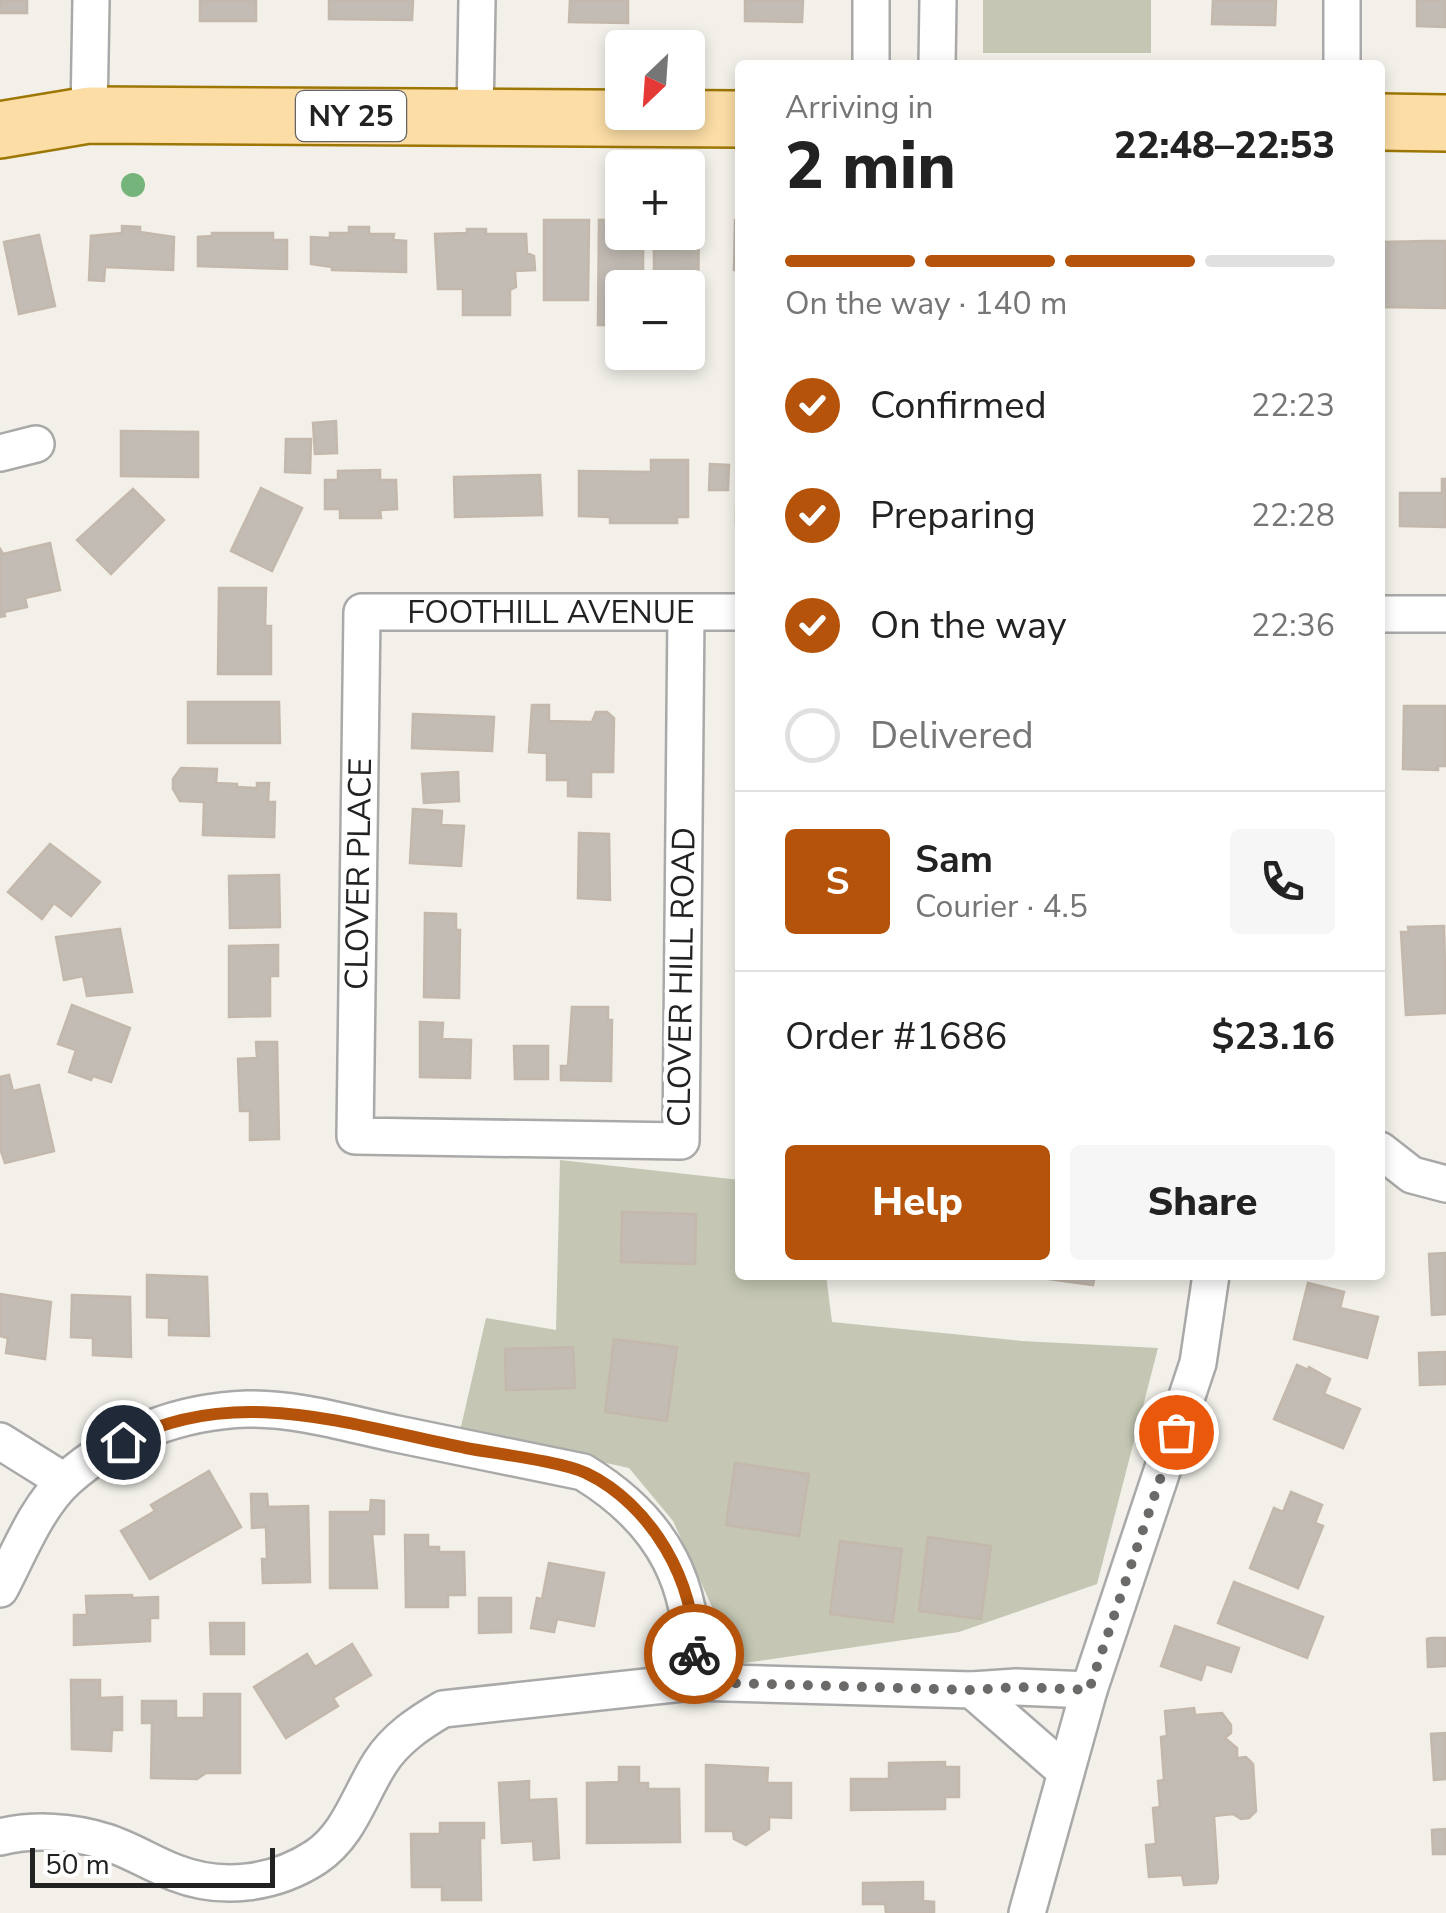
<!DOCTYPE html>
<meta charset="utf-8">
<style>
:root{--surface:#fff;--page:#f6f6f6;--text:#222;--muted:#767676;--line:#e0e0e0;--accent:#b45309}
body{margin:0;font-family:"Nunito Sans",sans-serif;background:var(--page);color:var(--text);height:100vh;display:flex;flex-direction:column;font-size:38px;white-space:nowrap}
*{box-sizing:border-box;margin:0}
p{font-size:32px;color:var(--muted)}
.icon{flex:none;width:55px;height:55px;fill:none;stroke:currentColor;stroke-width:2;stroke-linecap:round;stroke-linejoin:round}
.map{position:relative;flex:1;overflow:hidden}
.panel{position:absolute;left:735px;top:60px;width:650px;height:1220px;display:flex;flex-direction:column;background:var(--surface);border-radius:10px;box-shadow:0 5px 15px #0003}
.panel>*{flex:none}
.needle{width:65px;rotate:205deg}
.fabs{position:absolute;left:605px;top:30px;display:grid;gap:20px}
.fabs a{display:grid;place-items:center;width:100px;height:100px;border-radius:10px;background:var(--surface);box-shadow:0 5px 15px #0003;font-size:50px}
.scale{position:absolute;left:30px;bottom:25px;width:245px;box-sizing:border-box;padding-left:10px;border:5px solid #222;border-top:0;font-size:28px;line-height:35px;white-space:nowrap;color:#222;-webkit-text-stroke:8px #fff;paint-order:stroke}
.pin{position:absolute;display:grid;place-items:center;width:85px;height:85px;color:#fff;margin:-42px;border:5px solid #fff;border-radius:50%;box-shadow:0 2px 10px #0007}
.courier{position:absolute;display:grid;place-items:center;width:100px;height:100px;margin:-50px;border:8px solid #b45309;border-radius:50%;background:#fff;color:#222;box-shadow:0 2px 12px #0007}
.head em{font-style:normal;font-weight:800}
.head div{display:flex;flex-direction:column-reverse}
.head{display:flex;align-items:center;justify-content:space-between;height:170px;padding:0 50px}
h1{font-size:65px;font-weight:800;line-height:75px}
.bar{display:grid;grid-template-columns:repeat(4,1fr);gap:15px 10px;align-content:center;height:120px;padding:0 50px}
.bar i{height:12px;border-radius:8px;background:var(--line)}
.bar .active{background:var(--accent)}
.bar p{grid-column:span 4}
.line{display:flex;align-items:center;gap:25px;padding:0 50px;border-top:2px solid var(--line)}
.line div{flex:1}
.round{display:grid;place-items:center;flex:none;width:105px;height:105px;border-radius:10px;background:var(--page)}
ol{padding:0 50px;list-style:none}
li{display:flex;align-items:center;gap:30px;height:110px}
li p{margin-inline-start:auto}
li .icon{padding:10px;border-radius:50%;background:var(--accent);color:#fff;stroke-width:4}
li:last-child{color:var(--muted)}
li i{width:55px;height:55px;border:5px solid var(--line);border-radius:50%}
.cta{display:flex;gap:20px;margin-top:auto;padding:20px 50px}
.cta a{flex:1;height:115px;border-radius:10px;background:var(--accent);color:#fff;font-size:40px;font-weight:800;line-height:115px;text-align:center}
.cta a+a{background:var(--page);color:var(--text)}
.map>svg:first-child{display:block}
.construction{fill:#c5c7b4}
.building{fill:#c3bcb5;stroke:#c3b8ab;stroke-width:2.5}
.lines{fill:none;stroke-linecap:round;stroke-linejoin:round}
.street-casing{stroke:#a9a9a9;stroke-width:40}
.primary-casing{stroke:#9d7603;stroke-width:60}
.street{stroke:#fff;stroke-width:35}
.primary{stroke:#fbdda5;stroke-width:55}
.tree{fill:#75b47b}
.done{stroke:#6b6a68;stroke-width:10;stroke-dasharray:0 18}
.route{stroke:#b45309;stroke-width:12}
.labels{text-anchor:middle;stroke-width:9;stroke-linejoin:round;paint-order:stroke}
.shield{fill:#fff;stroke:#646464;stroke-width:2.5}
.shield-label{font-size:30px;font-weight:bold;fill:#222}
.street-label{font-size:32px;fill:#222;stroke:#fff}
</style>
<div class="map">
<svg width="1446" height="1913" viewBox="0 0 1446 1913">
<rect width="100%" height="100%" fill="#f2f0e9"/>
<!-- construction -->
<g class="construction">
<rect x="983" y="0" width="168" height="53"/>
<path d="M560,1160l180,20v95h86l6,47 190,19 136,7 -61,236 -138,48 -221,32 -65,-143 -44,-53 -169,-37 26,-113 70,12z"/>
</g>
<!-- building -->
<g class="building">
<rect x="0" y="0" width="27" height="13"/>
<rect x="200" y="0" width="56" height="21"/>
<path d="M329,0h84l-1,20 -83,-1z"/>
<path d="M570,0h58v23l-59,-1z"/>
<path d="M745,0h58l-1,22 -57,-1z"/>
<path d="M1213,0h63l-1,25 -63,-1z"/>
<path d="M1417,0h29v27l-29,-1z"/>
<path d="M544,220h45l-1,80h-44z"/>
<path d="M599,220h23v12h21v56h-21v37h-24z"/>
<path d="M688,220h11l-1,81h-10v-13h-34v-56h34z"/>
<path d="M735,220h5v50h-6z"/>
<path d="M122,226l18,1v5l34,5 -1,33 -68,-3 -1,14 -15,-1 2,-44 31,-3z"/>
<path d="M349,227h20v7h25l-1,6 13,1v31l-74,-2v-3l-21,-3v-27l19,1v-5h19z"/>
<path d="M467,229h19v5h40l1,19 7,3 1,14 -20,1 1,16 -6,3v25h-47v-26h-25l-3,-55 32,-1z"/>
<path d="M212,233h61v7h14v29l-89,-3v-29l14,-1z"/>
<path d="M39,235l16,71 -36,8 -15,-72z"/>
<path d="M1428,241h18v67l-66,-1 1,-65z"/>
<path d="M336,421l1,32 -22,1 -2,-31z"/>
<path d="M737,430h3v93h-4z"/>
<path d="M121,431l77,1v45l-77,-1z"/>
<path d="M286,439h25l-1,34 -25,-1z"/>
<path d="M651,460h37v57h-11v6h-67v-6l-31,-1v-45l72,1z"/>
<path d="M710,464l19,1 -1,25h-19z"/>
<path d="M380,470v10h16l1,29 -17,1 1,8h-41v-9h-15v-29h13v-9z"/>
<path d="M540,475l2,40 -87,2 -1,-40z"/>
<path d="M1442,479h4v48l-46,-1v-33h42z"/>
<path d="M261,488l41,20 -30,63 -41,-20z"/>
<path d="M133,489l31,31 -53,54 -34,-34z"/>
<path d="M50,543l10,47 -35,8 2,9 -23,5 1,4 -5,1v-68l3,5z"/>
<path d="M219,588h47l-1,38h6v48h-53z"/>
<path d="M188,702h91l1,41h-92z"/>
<path d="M532,705h17v16l43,1 4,-10h11l7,6 -1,54h-22v25l-23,-1v-16h-21v-27l-18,-1z"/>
<path d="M1404,706h42v60h-8v4l-35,-1z"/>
<path d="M413,714l81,3 -2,34 -80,-3z"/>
<path d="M181,768l36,1 -1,14 21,1v3l20,1v-5h12l-1,19h7l-1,35 -71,-2 1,-33 -24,-1 -7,-12v-10z"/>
<path d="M458,772l1,29 -35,2 -2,-29z"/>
<path d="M413,809l29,2 -1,14 23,1 -3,40 -51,-3z"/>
<path d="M579,833l30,1 1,66 -32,-2z"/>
<path d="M50,844l50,38 -29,34 -17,-13 -12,16 -34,-27z"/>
<path d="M279,875l1,52 -50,1 -1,-52z"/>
<path d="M425,913l31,1v16h4l-1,68 -35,-1z"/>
<path d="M1444,926l2,87 -40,2 -5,-83h8l-1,-5z"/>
<path d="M120,929l12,63 -45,4 -4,-20 -19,4 -8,-43z"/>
<path d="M278,945v31h-8v40l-41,1v-71z"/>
<path d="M72,1005l58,23 -19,54 -18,-6 -2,4 -22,-8 7,-22 -18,-6z"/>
<path d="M572,1007h36v13h4l-1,61 -50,-1v-14h7z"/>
<path d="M420,1022l23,1 -1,16 29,1 -1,38 -50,-1z"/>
<path d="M256,1042h21l2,97 -29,1v-29h-10l-2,-52 19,-1z"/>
<path d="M514,1046h34v33h-33z"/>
<path d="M9,1075l4,16 26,-6 15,66 -49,12 -5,-15v-71z"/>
<path d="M622,1212l74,2 -1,50 -74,-2z"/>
<path d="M1446,1253v61l-14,1 -3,-61z"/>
<path d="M147,1275l60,2 2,59 -40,-1v-17l-22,-1z"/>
<path d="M1020,1275h75l-2,10z"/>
<path d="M1308,1283l36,9 -4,16 38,9 -11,41 -73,-19z"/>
<path d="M0,1294l51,8 -6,57 -39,-6 2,-15 -8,-2z"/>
<path d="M72,1295l58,2 1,60 -38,-2v-17l-22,-1z"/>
<path d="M614,1339l63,8 -10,74 -62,-9z"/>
<path d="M573,1347l2,41 -69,2 -1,-41z"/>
<path d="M1446,1352v32l-26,1 -1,-32z"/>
<path d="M1297,1365l11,5 1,-3 21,12 -6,15 36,15 -17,39 -69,-29z"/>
<path d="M735,1463l74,11 -10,62 -73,-11z"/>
<path d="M209,1471l32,56 -91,52 -29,-48 34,-20 -4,-6z"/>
<path d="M1291,1492l31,13 -7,18 8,3 -25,62 -48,-20 24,-60 9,4z"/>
<path d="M251,1494h16l1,13 40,-1 2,76 -47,1 -1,-24h5l-1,-32 -14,1z"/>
<path d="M371,1500l13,1v33h-12l5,54h-47v-76h40z"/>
<path d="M405,1535h23v12h11v5h25l1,43h-17v12h-42z"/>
<path d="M928,1537l63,9 -10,73 -62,-8z"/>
<path d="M840,1541l62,8 -9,73 -63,-8z"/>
<path d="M549,1563l55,10 -10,53 -37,-7 -3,13 -23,-4 6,-30 5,1z"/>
<path d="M1234,1582l89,35 -16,41 -89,-35z"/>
<path d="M132,1595v3l26,-1v21h-8v23l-76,4v-30h13l-1,-19z"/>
<path d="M479,1598h32v34l-32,1z"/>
<path d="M210,1623h34v31h-33z"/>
<path d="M1175,1626l64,22 -8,24 -25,-8 -5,16 -40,-14z"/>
<path d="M1431,1638h15v28l-18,1 -1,-28z"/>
<path d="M352,1644l19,31 -38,23 5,8 -52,32 -32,-51 53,-33 8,13z"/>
<path d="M71,1680h29v18l22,-1v33h-10l-1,21 -39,-2z"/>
<path d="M204,1694h36v79h-34l-9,6 -46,-1 1,-55h-10v-22h34v17h28z"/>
<path d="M1194,1708l1,7 27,-2 9,12v8l-6,5 12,10v10l9,-1 7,7 3,47 -7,7 -8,1 -8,-5 -19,2 4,62 -2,5 -32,2 -2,-10 -33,2 -3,-32 10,-1 -3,-36 7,-1 -2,-26 6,-1 -3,-43 6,-1 -2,-25z"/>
<path d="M1446,1733v46l-12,1 -3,-46z"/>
<path d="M945,1762v5h14v30h-14v12l-94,1v-31h38v-16z"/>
<path d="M706,1765l62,3 -1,15h24v35l-22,-1v12l-23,16 -12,-6 -1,-8h-27z"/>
<path d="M619,1767h20v16h9v6h31l1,53 -93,1v-60l32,-1z"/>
<path d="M529,1781v19l27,-1 3,59 -25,2 -1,-19 -31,2 -3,-60z"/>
<path d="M440,1823h44v15h-4l1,62h-39v-13h-30l-1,-53h29z"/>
<path d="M1446,1829v25h-13l-1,-24z"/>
<path d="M923,1882v19l11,1v11h-48l-1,-9h-22v-21z"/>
</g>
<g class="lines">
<!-- street casing -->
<g class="street-casing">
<g id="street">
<path d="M871,65v-65"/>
<path d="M937,65l1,-65"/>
<path d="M1342,65v-65"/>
<path d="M89,115l2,-115"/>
<path d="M475,117l2,-117"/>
<path d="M0,453l36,-9"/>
<path d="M686,612l-5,529 -326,-5 7,-524h378"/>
<path d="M1380,614h66"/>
<path d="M1380,1150l32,25 34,9"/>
<path d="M0,1441l64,40"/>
<path d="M0,1589c19,-36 37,-83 67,-110 49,-44 115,-68 180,-70 50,-1 102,15 150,25 62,13 124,25 186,38 82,50 114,115 109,210"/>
<path d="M972,1690l94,82"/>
<path d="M0,1837c33,-8 74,-6 106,5 25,8 46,22 70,31 46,18 99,11 140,-16 33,-22 43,-61 64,-94 15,-24 39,-40 63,-54l249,-27 280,8 44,-3 73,3"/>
<path d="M1027,1913l62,-223 109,-327 13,-88"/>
</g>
</g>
<!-- primary casing -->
<g class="primary-casing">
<g id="primary">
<path d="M1380,122l66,1"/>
<path d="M0,130l89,-15 651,4"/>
</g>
</g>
<!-- street -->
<use href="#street" class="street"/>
<!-- primary -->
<use href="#primary" class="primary"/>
</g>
<!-- trees -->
<circle class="tree" cx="133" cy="185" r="12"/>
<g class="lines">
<!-- done -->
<path class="done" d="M694,1654l-2,28 280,8 44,-3 73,3 87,-258"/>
<!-- route -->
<path class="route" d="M123,1442c112,-59 226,-17 343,6 31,6 93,13 120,25 65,31 111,110 108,181"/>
</g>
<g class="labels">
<!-- shield labels -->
<rect class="shield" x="296" y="91" width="110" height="50" rx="8"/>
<g class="shield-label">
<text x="351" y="126">NY 25</text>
</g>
<!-- street labels -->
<g class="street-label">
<text x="551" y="623">FOOTHILL AVENUE</text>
<text transform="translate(358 874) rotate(-89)" y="11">CLOVER PLACE</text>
<text transform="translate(681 977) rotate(-89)" y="11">CLOVER HILL ROAD</text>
</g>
</g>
</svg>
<div class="fabs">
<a><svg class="needle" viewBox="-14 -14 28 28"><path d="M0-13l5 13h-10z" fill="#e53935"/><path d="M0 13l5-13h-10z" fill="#767676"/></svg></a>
<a>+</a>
<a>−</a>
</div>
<div class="scale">50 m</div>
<div class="pin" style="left:1176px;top:1432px;background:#ea580c"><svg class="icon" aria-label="bag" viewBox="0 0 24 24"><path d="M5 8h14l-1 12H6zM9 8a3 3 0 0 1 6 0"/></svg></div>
<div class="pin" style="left:123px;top:1442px;background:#1f2937"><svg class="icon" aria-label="home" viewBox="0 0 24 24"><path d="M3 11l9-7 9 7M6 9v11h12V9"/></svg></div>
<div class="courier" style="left:694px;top:1654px"><svg class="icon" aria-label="bike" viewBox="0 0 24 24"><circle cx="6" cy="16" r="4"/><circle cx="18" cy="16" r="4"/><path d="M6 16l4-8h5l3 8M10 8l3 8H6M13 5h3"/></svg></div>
<section class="panel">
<div class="head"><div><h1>2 min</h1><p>Arriving in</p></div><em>22:48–22:53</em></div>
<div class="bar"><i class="active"></i><i class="active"></i><i class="active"></i><i></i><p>On the way · 140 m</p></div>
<ol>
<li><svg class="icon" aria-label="check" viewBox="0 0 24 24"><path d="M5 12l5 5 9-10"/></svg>Confirmed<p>22:23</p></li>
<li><svg class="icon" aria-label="check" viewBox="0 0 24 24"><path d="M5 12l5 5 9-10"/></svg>Preparing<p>22:28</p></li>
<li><svg class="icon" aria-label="check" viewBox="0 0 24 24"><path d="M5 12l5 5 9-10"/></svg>On the way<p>22:36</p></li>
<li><i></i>Delivered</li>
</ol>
<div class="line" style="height:180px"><b class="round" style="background:var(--accent);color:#fff">S</b><div><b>Sam</b><p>Courier · 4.5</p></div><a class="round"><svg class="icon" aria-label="phone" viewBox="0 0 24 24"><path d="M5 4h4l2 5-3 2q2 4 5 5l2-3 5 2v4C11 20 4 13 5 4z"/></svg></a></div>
<div class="line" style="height:130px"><div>Order #1686</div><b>$23.16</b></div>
<div class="cta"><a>Help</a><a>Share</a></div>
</section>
</div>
